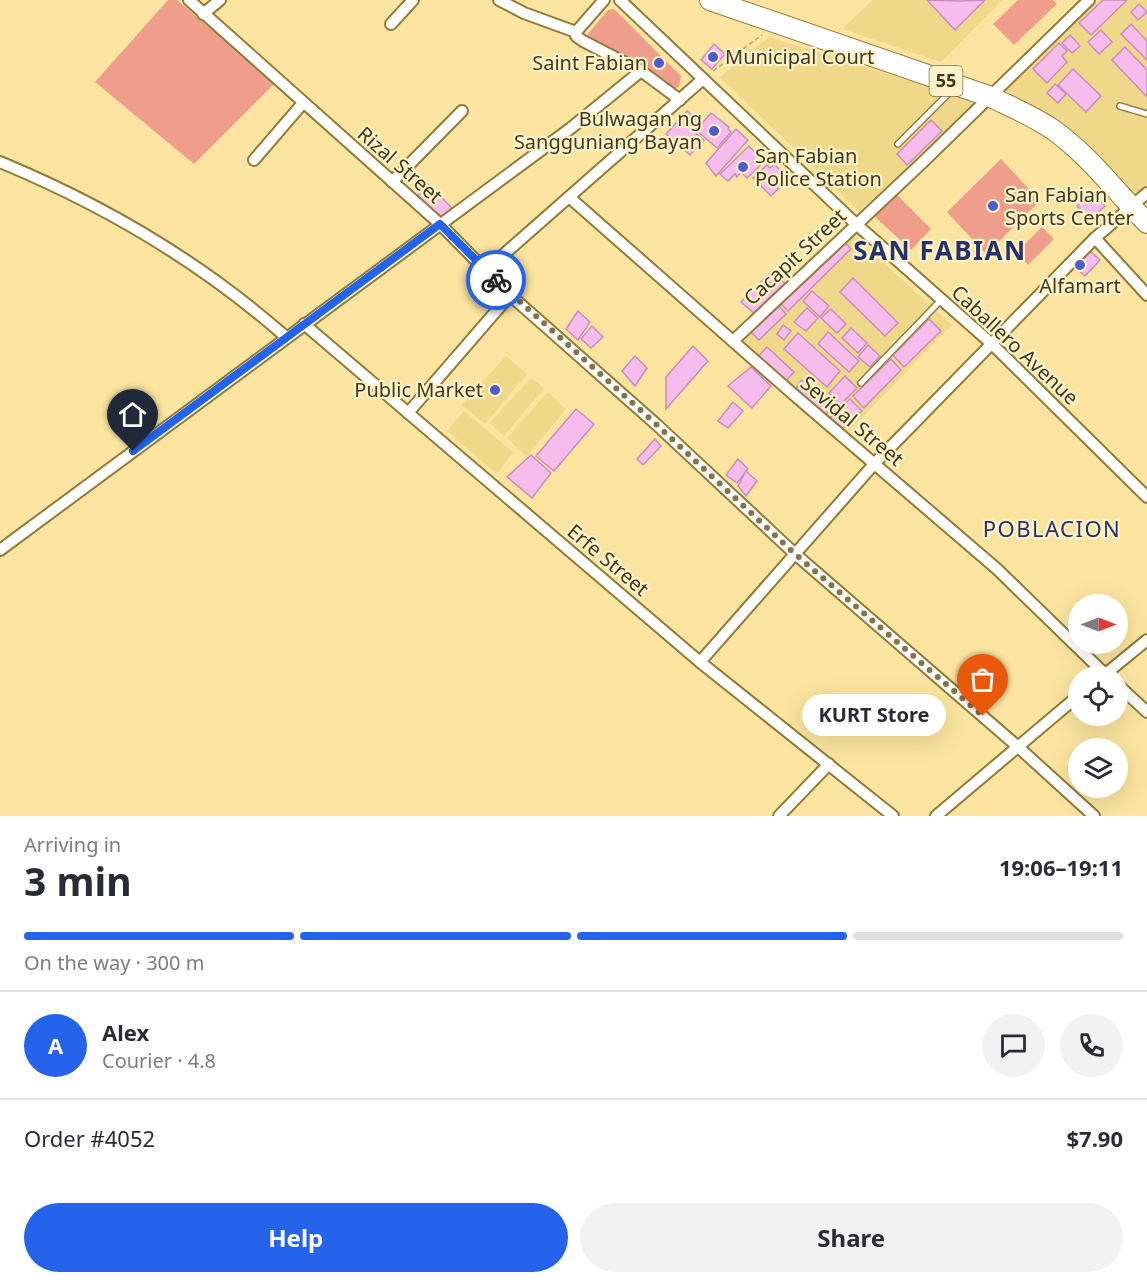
<!DOCTYPE html>
<meta charset="utf-8">
<style>
:root{--surface:#fff;--page:#f2f2f3;--text:#2b2b33;--muted:#7c7c81;--line:#e1e1e2;--accent:#2563eb}
body{margin:0;font-family:"Noto Sans",sans-serif;background:var(--page);color:var(--text);height:100vh;display:flex;flex-direction:column;font-size:22px;white-space:nowrap}
*{box-sizing:border-box;margin:0}
p{font-size:20px;color:var(--muted)}
.icon{flex:none;width:33px;height:33px;fill:none;stroke:currentColor;stroke-width:2;stroke-linecap:round;stroke-linejoin:round}
.map{position:relative;height:816px;overflow:hidden}
.panel{display:flex;flex-direction:column;background:var(--surface);flex:1}
.panel>*{flex:none}
.needle{width:39px;rotate:90deg}
.buttons{position:absolute;left:1068px;top:594px;display:grid;gap:12px}
.buttons a{display:grid;place-items:center;width:60px;height:60px;border-radius:50%;background:var(--surface);box-shadow:0 6px 24px #0002;font-size:30px}
.pin{position:absolute;display:grid;place-items:center;width:51px;height:51px;color:#fff;margin:-62px -26px;border-radius:50% 50% 50% 0;rotate:-45deg;box-shadow:0 0 6px #0007}
.pin .icon{rotate:45deg}
.courier{position:absolute;display:grid;place-items:center;width:60px;height:60px;margin:-30px;border:4px solid #2563eb;border-radius:50%;background:#fff;color:#222;box-shadow:0 2px 8px #0007}
.bubble{position:absolute;height:42px;border-radius:21px;background:var(--surface);box-shadow:0 6px 24px #0002;font-size:20px;font-weight:700;line-height:42px;text-align:center}
.summary em{font-style:normal;font-weight:700}
.summary div{display:flex;flex-direction:column-reverse}
.summary{display:flex;align-items:center;justify-content:space-between;height:102px;padding:0 24px}
h1{font-size:39px;font-weight:700;line-height:45px}
.bar{display:grid;grid-template-columns:repeat(4,1fr);gap:9px 6px;align-content:center;height:72px;padding:0 24px}
.bar i{height:8px;border-radius:4px;background:var(--line)}
.bar .selected{background:var(--accent)}
.bar p{grid-column:span 4}
.line{display:flex;align-items:center;gap:15px;padding:0 24px;border-top:2px solid var(--line)}
.line div{flex:1}
.round{display:grid;place-items:center;flex:none;width:63px;height:63px;border-radius:32px;background:var(--page)}
.cta{display:flex;gap:12px;margin-top:auto;padding:12px 24px}
.cta a{flex:1;height:69px;border-radius:36px;background:var(--accent);color:#fff;font-size:24px;font-weight:700;line-height:69px;text-align:center}
.cta a+a{background:var(--page);color:var(--text)}
.map>svg:first-child{display:block}
.built{fill:#f0d88a}
.green{fill:#f09e8c}
.building{fill:#f6bceb;stroke:#c78fbd;stroke-width:1.5}
.lines{fill:none;stroke-linecap:round;stroke-linejoin:round}
.lane-casing{stroke:#907b38;stroke-width:8}
.street-casing{stroke:#907b38;stroke-width:14}
.highway-casing{stroke:#907b38;stroke-width:22}
.path{stroke:#b9a871;stroke-width:1.5;stroke-dasharray:4.5 3;stroke-linecap:butt}
.lane{stroke:#fff;stroke-width:5}
.street{stroke:#fff;stroke-width:10}
.highway{stroke:#fff;stroke-width:20}
.done{stroke:#82754a;stroke-width:6;stroke-dasharray:0 10.8}
.route{stroke:#2563eb;stroke-width:8}
.poi-dot{fill:#4c5cd1;stroke:#fff2c9;stroke-width:2}
.labels{text-anchor:middle;stroke-width:4.5;stroke-linejoin:round;paint-order:stroke}
.shield{fill:#fff2c9;stroke:#7a7050;stroke-width:1.5}
.shield-label{font-size:18px;font-weight:bold;fill:#41391c}
.poi-label{font-size:20px;fill:#41391c;stroke:#fff2c9;text-anchor:start}
.street-label{font-size:20px;fill:#41391c;stroke:#fff2c9}
.quarter-label{font-size:22px;letter-spacing:1.5px;fill:#27316a;stroke:#fff2c9}
.district-label{font-size:26px;font-weight:bold;letter-spacing:1.5px;fill:#27316a;stroke:#fff2c9}
</style>
<div class="map">
<svg width="1147" height="816" viewBox="0 0 1147 816">
<rect width="100%" height="100%" fill="#fae49f"/>
<!-- built -->
<g class="built">
<path d="M873,0h129l-61,62 -99,-33z"/>
<path d="M1099,0h48v185l-14,11 -57,-59 -27,-23 -43,-23z"/>
<path d="M769,37l211,66 -121,108 -139,-134z"/>
<path d="M850,232l102,93 -110,113 -108,-94z"/>
<path d="M506,356l21,18 -42,50 -23,-19z"/>
<path d="M531,378l13,10 -40,48 -14,-13z"/>
<path d="M548,392l18,17 -39,48 -20,-19z"/>
<path d="M464,411l49,41 -16,22 -50,-43z"/>
</g>
<!-- green -->
<g class="green">
<path d="M168,0h9l98,83 -81,81 -99,-82z"/>
<path d="M1018,0h35l4,4 -43,41 -21,-21z"/>
<path d="M614,9l67,67 -2,11 -5,2 -87,-54 21,-25z"/>
<path d="M1001,159l39,42 -54,53 -39,-42z"/>
<path d="M894,192l37,37 -20,21 -39,-36z"/>
<path d="M1042,227l12,12 -26,26 -12,-12z"/>
</g>
<!-- building -->
<g class="building">
<path d="M927,0l32,1 26,-1 -30,30z"/>
<path d="M1103,0h24l-36,35 -12,-12z"/>
<path d="M1139,4l8,8 -9,8 -7,-8z"/>
<path d="M1131,24l16,17v19l-26,-26z"/>
<path d="M1101,30l11,12 -13,12 -11,-12z"/>
<path d="M1070,35l10,11 -8,7 -10,-10z"/>
<path d="M1059,43l8,8 -5,5 5,6 -20,21 -14,-14z"/>
<path d="M714,44l11,10 -13,15 -11,-9z"/>
<path d="M1125,47l22,23v27l-35,-37z"/>
<path d="M1073,69l28,27 -15,16 -28,-27z"/>
<path d="M1055,84l11,10 -8,9 -11,-10z"/>
<path d="M687,111l13,12 -7,8 11,9 -14,15 -24,-21z"/>
<path d="M711,113l18,14 -1,2 3,3 -14,16 -21,-18z"/>
<path d="M931,120l11,11 -35,34 -10,-11z"/>
<path d="M736,129l12,11 -32,36 -10,-13z"/>
<path d="M749,146l15,16 -17,16 -6,-6 -4,5 -2,-3 -7,7 -8,-7z"/>
<path d="M774,164l9,9 -4,4 6,5 -14,14 -18,-18 14,-13 3,3z"/>
<path d="M428,184l24,24 -12,12 -23,-24z"/>
<path d="M1092,192l13,14 -15,14 -13,-14z"/>
<path d="M844,241l7,8 -63,62 -8,-8z"/>
<path d="M1090,251l10,9 -15,16 -10,-9z"/>
<path d="M773,270l13,15 -31,29 -14,-12z"/>
<path d="M853,278l45,45 -13,13 -45,-44z"/>
<path d="M812,291l17,15 -9,11 -17,-16z"/>
<path d="M778,305l8,9 -27,26 -9,-9z"/>
<path d="M807,308l11,10 -12,13 -12,-9z"/>
<path d="M831,309l15,15 -9,9 -16,-15z"/>
<path d="M578,311l12,11 -12,18 -12,-11z"/>
<path d="M929,319l12,12 -37,36 -11,-12z"/>
<path d="M783,325l8,6 -7,9 -7,-6z"/>
<path d="M592,326l11,11 -12,11 -10,-9z"/>
<path d="M851,328l16,15 -9,10 -16,-15z"/>
<path d="M828,332l31,29 -10,11 -31,-28z"/>
<path d="M798,333l42,38 -13,16 -43,-38z"/>
<path d="M868,345l12,11 -10,11 -12,-10z"/>
<path d="M693,346l15,15 -42,48v-32z"/>
<path d="M767,347l27,25 -10,11 -27,-25z"/>
<path d="M635,356l12,12 -12,18 -13,-15z"/>
<path d="M891,359l10,11 -37,38 -11,-12z"/>
<path d="M751,367l20,19 -19,22 -24,-22z"/>
<path d="M845,376l12,12 -17,17 -11,-12z"/>
<path d="M802,380l32,23 -9,13 -33,-23z"/>
<path d="M850,399l12,12 -21,19 -11,-12z"/>
<path d="M733,402l10,9 -15,17 -10,-7z"/>
<path d="M576,409l18,15 -40,47 -18,-15z"/>
<path d="M655,439l6,7 -18,19 -6,-6z"/>
<path d="M531,455l20,18 -19,25 -25,-21z"/>
<path d="M738,459l10,10 -11,14 -11,-8z"/>
<path d="M746,471l11,10 -11,15 -8,-10z"/>
</g>
<g class="lines">
<!-- lane casing -->
<g class="lane-casing">
<g id="lane">
<path d="M1120,106l27,8"/>
<path d="M898,144l56,-56"/>
<path d="M861,383l81,-84"/>
</g>
</g>
<!-- street casing -->
<g class="street-casing">
<g id="street">
<path d="M189,0l251,224 70,71 147,130 137,128 223,193 77,70"/>
<path d="M499,0l25,13 52,19v4l7,5 58,30 39,29"/>
<path d="M620,0l236,224 136,120 155,153"/>
<path d="M203,14l17,-14"/>
<path d="M391,24l22,-24"/>
<path d="M576,32l28,-32"/>
<path d="M254,160l49,-57"/>
<path d="M0,162c104,43 202,101 286,175"/>
<path d="M392,182l70,-71"/>
<path d="M569,197l224,197 204,175 110,107"/>
<path d="M1095,238l52,57"/>
<path d="M486,270l217,-191"/>
<path d="M304,324l396,338 193,154"/>
<path d="M733,341l190,-179 166,-162"/>
<path d="M408,413l102,-118"/>
<path d="M0,550l571,-422 70,-57"/>
<path d="M700,662l175,-199 220,-225 52,-45"/>
<path d="M1103,676l44,-36"/>
<path d="M1118,685l29,27"/>
<path d="M779,816l50,-52"/>
<path d="M936,816l142,-120"/>
</g>
</g>
<!-- highway casing -->
<g class="highway-casing">
<path id="highway" d="M710,0l281,97c20,10 42,19 61,32 36,25 64,63 95,94"/>
</g>
<!-- path -->
<path class="path" d="M713,71l49,-36"/>
<!-- lane -->
<use href="#lane" class="lane"/>
<!-- street -->
<use href="#street" class="street"/>
<!-- highway -->
<use href="#highway" class="highway"/>
</g>
<g class="lines">
<!-- done -->
<path class="done" d="M496,280l161,145 137,128 189,163"/>
<!-- route -->
<path class="route" d="M133,451l307,-227 56,56"/>
</g>
<!-- markers -->
<g class="poi-dot">
<circle cx="713" cy="57" r="6"/>
<circle cx="659" cy="63" r="6"/>
<circle cx="714" cy="131" r="6"/>
<circle cx="743" cy="167" r="6"/>
<circle cx="993" cy="206" r="6"/>
<circle cx="1080" cy="265" r="6"/>
<circle cx="495" cy="390" r="6"/>
</g>
<g class="labels">
<!-- shield labels -->
<rect class="shield" x="929.5" y="66" width="33" height="30" rx="4.5"/>
<g class="shield-label">
<text x="946" y="87">55</text>
</g>
<!-- poi labels -->
<g class="poi-label">
<text x="725" y="64">Municipal Court</text>
<text x="647" y="70" text-anchor="end">Saint Fabian</text>
<text x="702" y="126" text-anchor="end">Bulwagan ng<tspan x="702" dy="23">Sangguniang Bayan</tspan></text>
<text x="755" y="163">San Fabian<tspan x="755" dy="23">Police Station</tspan></text>
<text x="1005" y="202">San Fabian<tspan x="1005" dy="23">Sports Center</tspan></text>
<text x="1080" y="293" text-anchor="middle">Alfamart</text>
<text x="483" y="397" text-anchor="end">Public Market</text>
</g>
<!-- street labels -->
<g class="street-label">
<text transform="translate(400 165) rotate(41)" y="7">Rizal Street</text>
<text transform="translate(795 257) rotate(-43)" y="7">Cacapit Street</text>
<text transform="translate(1015 345) rotate(43)" y="7">Caballero Avenue</text>
<text transform="translate(852 421) rotate(40)" y="7">Sevidal Street</text>
<text transform="translate(608 560) rotate(40)" y="7">Erfe Street</text>
</g>
<!-- quarter labels -->
<g class="quarter-label">
<text x="1052" y="537">POBLACION</text>
</g>
<!-- district labels -->
<g class="district-label">
<text x="940" y="260">SAN FABIAN</text>
</g>
</g>
</svg>
<div class="buttons">
<a><svg class="needle" viewBox="-14 -14 28 28"><path d="M0-13l5 13h-10z" fill="#e53935"/><path d="M0 13l5-13h-10z" fill="#7c7c81"/></svg></a>
<a><svg class="icon" aria-label="locate" viewBox="0 0 24 24"><circle cx="12" cy="12" r="6"/><path d="M12 2v4M12 18v4M2 12h4M18 12h4"/></svg></a>
<a><svg class="icon" aria-label="layers" viewBox="0 0 24 24"><path d="M12 4l9 5-9 5-9-5zM3 14l9 5 9-5"/></svg></a>
</div>
<div class="pin" style="left:983px;top:716px;background:#ea580c"><svg class="icon" aria-label="bag" viewBox="0 0 24 24"><path d="M5 8h14l-1 12H6zM9 8a3 3 0 0 1 6 0"/></svg></div>
<div class="pin" style="left:133px;top:451px;background:#1f2937"><svg class="icon" aria-label="home" viewBox="0 0 24 24"><path d="M3 11l9-7 9 7M6 9v11h12V9"/></svg></div>
<div class="courier" style="left:496px;top:280px"><svg class="icon" aria-label="bike" viewBox="0 0 24 24"><circle cx="6" cy="16" r="4"/><circle cx="18" cy="16" r="4"/><path d="M6 16l4-8h5l3 8M10 8l3 8H6M13 5h3"/></svg></div>
<div class="bubble" style="left:802px;top:694px;width:144px">KURT Store</div>
</div>
<section class="panel">
<div class="summary"><div><h1>3 min</h1><p>Arriving in</p></div><em>19:06–19:11</em></div>
<div class="bar"><i class="selected"></i><i class="selected"></i><i class="selected"></i><i></i><p>On the way · 300 m</p></div>
<div class="line" style="height:108px"><b class="round" style="background:var(--accent);color:#fff">A</b><div><b>Alex</b><p>Courier · 4.8</p></div><a class="round"><svg class="icon" aria-label="chat" viewBox="0 0 24 24"><path d="M4 5h16v11H9l-5 4z"/></svg></a><a class="round"><svg class="icon" aria-label="phone" viewBox="0 0 24 24"><path d="M5 4h4l2 5-3 2q2 4 5 5l2-3 5 2v4C11 20 4 13 5 4z"/></svg></a></div>
<div class="line" style="height:78px"><div>Order #4052</div><b>$7.90</b></div>
<div class="cta"><a>Help</a><a>Share</a></div>
</section>
